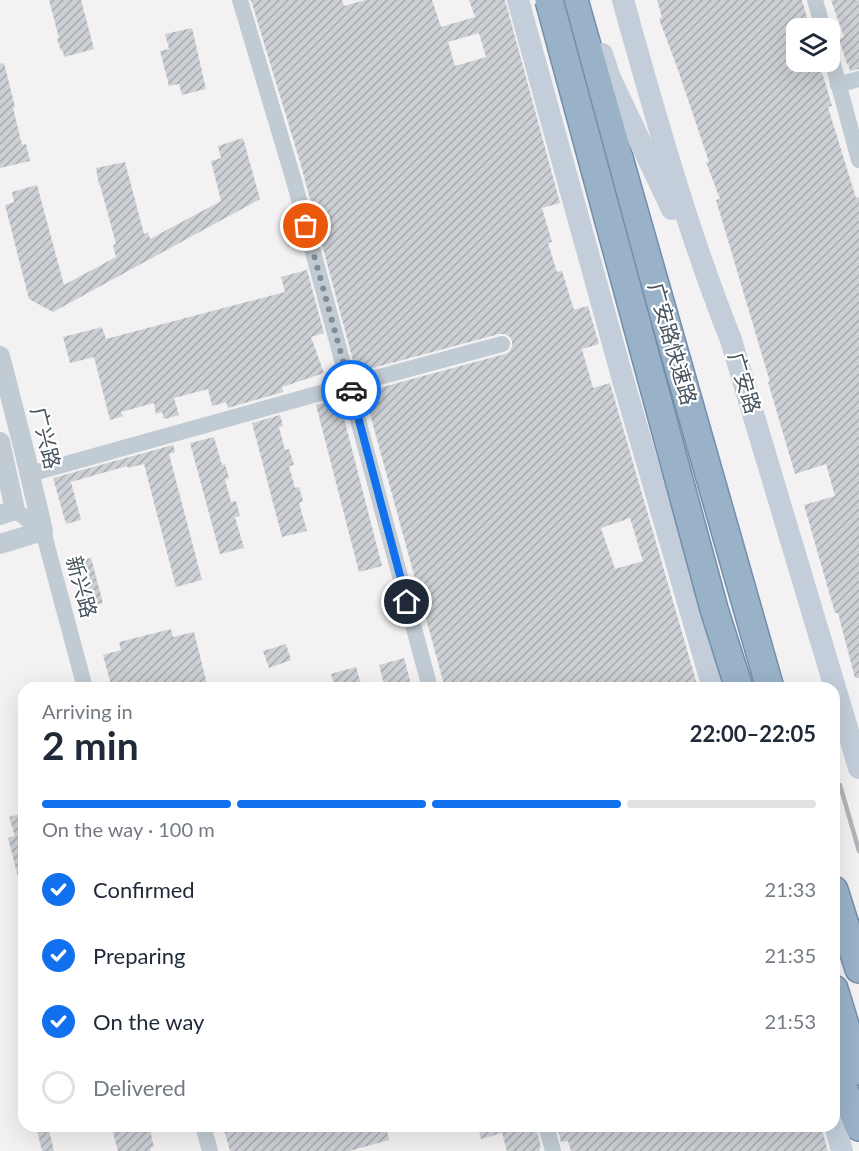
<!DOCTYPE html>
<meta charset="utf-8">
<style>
:root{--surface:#fff;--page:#f2f2f3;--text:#1f2937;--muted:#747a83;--line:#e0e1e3;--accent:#1170ed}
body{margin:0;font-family:Lato,"Noto Sans SC",sans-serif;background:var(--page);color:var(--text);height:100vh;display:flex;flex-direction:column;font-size:22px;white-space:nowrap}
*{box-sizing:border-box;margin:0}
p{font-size:20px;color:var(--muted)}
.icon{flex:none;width:33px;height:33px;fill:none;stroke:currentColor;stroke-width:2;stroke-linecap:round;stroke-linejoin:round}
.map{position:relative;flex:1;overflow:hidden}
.sheet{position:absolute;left:18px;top:682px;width:822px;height:450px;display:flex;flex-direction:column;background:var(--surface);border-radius:18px;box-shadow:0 6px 24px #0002}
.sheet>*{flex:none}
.fabs{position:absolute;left:786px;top:18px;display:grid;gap:12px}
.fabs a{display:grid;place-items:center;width:54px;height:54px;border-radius:12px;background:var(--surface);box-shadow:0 6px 24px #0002;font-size:30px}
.pin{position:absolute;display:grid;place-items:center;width:51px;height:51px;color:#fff;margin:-26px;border:3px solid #fff;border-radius:50%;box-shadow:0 2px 6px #0007}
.courier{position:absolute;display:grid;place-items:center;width:60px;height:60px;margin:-30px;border:4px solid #1170ed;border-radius:50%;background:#fff;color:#222;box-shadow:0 2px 8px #0007}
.headline em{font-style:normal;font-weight:700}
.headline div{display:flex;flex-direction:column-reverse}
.headline{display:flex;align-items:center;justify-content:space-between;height:102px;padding:0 24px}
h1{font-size:39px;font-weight:700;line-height:45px}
.bar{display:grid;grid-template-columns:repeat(4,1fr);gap:9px 6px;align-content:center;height:72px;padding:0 24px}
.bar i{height:8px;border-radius:4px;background:var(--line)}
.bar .active{background:var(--accent)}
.bar p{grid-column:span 4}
ol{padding:0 24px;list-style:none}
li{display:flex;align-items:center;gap:18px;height:66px}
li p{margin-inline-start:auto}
li .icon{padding:6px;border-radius:50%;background:var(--accent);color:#fff;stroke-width:4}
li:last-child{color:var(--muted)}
li i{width:33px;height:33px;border:3px solid var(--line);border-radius:50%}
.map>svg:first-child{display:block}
.building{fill:url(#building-hatch);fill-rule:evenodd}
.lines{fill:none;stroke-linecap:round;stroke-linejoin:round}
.trunk-casing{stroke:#728ead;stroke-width:30}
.minor{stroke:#c1cbd3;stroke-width:16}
.tertiary{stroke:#c1cbd3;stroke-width:20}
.secondary{stroke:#c3ceda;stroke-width:22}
.trunk{stroke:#9ab2c8;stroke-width:27}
.rail{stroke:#b2b6bb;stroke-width:4.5}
.trunk-bridge-casing{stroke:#728ead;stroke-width:30;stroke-linecap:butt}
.trunk-bridge{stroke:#9ab2c8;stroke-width:27}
.done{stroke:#838b92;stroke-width:6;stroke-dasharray:0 10.8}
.route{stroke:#1170ed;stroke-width:8}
.labels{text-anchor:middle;stroke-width:4.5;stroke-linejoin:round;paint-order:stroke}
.street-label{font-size:21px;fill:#47545f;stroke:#fff}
</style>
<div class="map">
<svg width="859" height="1151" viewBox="0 0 859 1151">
<defs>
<pattern id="building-hatch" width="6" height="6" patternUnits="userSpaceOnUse" patternTransform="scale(1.5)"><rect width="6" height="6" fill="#ccd0d5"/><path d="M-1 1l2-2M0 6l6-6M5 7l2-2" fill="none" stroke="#a7abb0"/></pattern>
</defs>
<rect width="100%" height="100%" fill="#f3f1f1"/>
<!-- building -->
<g class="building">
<path d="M49,0h32l13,49 -30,8 -1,-6h-2l-4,-13h2z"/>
<path d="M251,0h91l2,6 21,-6h67l9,27 34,-10 -6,-17h36l55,203 -18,5 10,34 -4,1 9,29 5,-1 12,39 14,-4 11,38 -17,5 11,39 17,-5 88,305h-253l-81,-296 141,-38 4,-2 3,-5v-6l-2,-4 -5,-3h-6l-141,38 -1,-5 -2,1 -55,-206zM479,33l7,24 -31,9 -7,-24zM630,518l13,43 -28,8 -14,-41z"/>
<path d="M657,0h145l8,28h-14v34h23l13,44 -4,1 28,91 3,-1v481h-4l-17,-65h-3l-31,-108 31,-9 -9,-32 -31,10 -27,-92h2l-54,-182 4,-1 -14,-37h3l-32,-95 -18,-48 3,-2z"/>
<path d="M831,0h28v69l-9,2 -2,-7h-1l-8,-25 5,-2z"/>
<path d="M192,28l14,61 -24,6 -3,-11 -10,2 -9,-35 9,-2 -4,-15z"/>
<path d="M4,63l11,44 -2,1 9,37 4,-1 4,17 -30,7v-104z"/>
<path d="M243,138l17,61 -207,113 -24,-13 -24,-94 9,-3 -2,-10 25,-7 27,100 52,-28 -3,-12 3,-1 -16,-59h-1l-3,-17 29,-6 19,72 4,-2 2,7 71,-38 -10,-40 10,-3 -3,-12z"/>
<path d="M307,270l17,63 -13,4 13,36 -42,14 1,5 -55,16 -2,-6 -14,4 -4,-17 -34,9 5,17 -15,4 -2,-7 -6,2 -2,-11 -33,9 2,4 -13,4 -16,-63 -24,6 -7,-26 39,-10 4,12 179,-47 -4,-15z"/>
<path d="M339,399l43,167 -23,6 -43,-167z"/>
<path d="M280,415l3,11 -4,1 6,23 4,-1 5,16 -5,1 6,22 4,-1 4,14 -4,2 8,28 -25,6 -30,-114z"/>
<path d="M214,437l8,28 3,-1 4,14 -4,1 6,23 5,-1 4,15 -5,1 9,31 -24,6 -30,-111z"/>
<path d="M173,445l2,7 -6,2 33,126 -26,7 -32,-123 -16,4 -1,-2 -56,16 10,38 -15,4 -13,-46z"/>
<path d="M91,558l12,45 -14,4 -13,-45z"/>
<path d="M171,629l2,8 21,-5 14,56h-96l-9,-33 18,-5 -2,-8z"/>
<path d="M286,644l5,16 -22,8 -6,-17z"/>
<path d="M404,658l8,30h-27l-6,-23z"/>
<path d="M356,667l6,21h-27l-4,-14z"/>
<path d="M24,813v72h-4l-12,-47 7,-2 -6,-19z"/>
<path d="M36,1126h12l6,25h-12z"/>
<path d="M111,1126h38l5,21 -4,1 1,3h-33z"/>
<path d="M223,1126h163l3,14 -40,11h-119z"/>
<path d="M478,1126h58l5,22h-2l1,3h-33l-5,-18 -21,6z"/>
<path d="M557,1126h264l7,25h-257l-3,-10 -7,1z"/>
</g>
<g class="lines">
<!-- trunk casing -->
<g class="trunk-casing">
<g id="trunk">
<path d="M574,0l196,688"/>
<path d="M834,890l25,79"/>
<path d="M834,989l25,82"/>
<path d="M834,1065l25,62"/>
</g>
</g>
<!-- minor -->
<g class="minor">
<path d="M240,0l54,181 136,507"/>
<path d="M815,0l8,28"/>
<path d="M830,53l29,107"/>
<path d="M838,85l21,-6"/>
<path d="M30,474l319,-89 153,-41"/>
<path d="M15,510l28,21 42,157"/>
<path d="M203,1126l7,25"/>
<path d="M546,1126l7,25"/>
</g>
<!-- tertiary -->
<g class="tertiary">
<path d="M0,356l25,98 18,77 -43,13"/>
<path d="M0,442l15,68 -15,5"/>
</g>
<!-- secondary -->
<g class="secondary">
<path d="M518,0l105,380 90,308"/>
<path d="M623,0c32,115 64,229 108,340l128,428"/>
<path d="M602,54l8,24 62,131"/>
<path d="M834,1122l8,29"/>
</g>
<!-- trunk -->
<use href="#trunk" class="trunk"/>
<!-- rail -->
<path class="rail" d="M840,785l19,66"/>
<!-- trunk-bridge casing -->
<g class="trunk-bridge-casing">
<path id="trunk-bridge" d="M549,0l165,609 25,79"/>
</g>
<!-- trunk-bridge -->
<use href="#trunk-bridge" class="trunk-bridge"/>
</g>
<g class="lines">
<!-- done -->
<path class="done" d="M306,226l45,164"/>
<!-- route -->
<path class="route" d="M351,390l56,212"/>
</g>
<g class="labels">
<!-- street labels -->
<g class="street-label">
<text transform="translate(672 344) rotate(74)" y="7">广安路快速路</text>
<text transform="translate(744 383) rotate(73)" y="7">广安路</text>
<text transform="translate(45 438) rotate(76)" y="7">广兴路</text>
<text transform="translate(81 587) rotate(75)" y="7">新兴路</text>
</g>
</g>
</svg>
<div class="fabs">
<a><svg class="icon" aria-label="layers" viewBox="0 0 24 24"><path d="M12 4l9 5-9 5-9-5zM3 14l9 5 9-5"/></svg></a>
</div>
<div class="pin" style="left:306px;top:226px;background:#ea580c"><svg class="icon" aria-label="bag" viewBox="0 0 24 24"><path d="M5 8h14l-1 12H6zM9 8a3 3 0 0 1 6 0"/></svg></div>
<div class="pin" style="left:407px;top:602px;background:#1f2937"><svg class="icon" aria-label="home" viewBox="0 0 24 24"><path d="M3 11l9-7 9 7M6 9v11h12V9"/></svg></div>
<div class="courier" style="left:351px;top:390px"><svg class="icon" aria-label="car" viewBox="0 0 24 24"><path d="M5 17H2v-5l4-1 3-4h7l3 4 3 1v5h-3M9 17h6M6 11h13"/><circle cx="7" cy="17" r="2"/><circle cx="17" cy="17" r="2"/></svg></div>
<section class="sheet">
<div class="headline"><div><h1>2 min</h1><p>Arriving in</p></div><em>22:00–22:05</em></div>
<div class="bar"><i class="active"></i><i class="active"></i><i class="active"></i><i></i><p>On the way · 100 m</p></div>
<ol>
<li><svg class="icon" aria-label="check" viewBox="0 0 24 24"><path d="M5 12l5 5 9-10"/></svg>Confirmed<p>21:33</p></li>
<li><svg class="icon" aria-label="check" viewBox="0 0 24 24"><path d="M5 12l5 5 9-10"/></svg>Preparing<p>21:35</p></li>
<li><svg class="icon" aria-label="check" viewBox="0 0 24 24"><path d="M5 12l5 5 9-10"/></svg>On the way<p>21:53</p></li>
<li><i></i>Delivered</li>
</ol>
</section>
</div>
